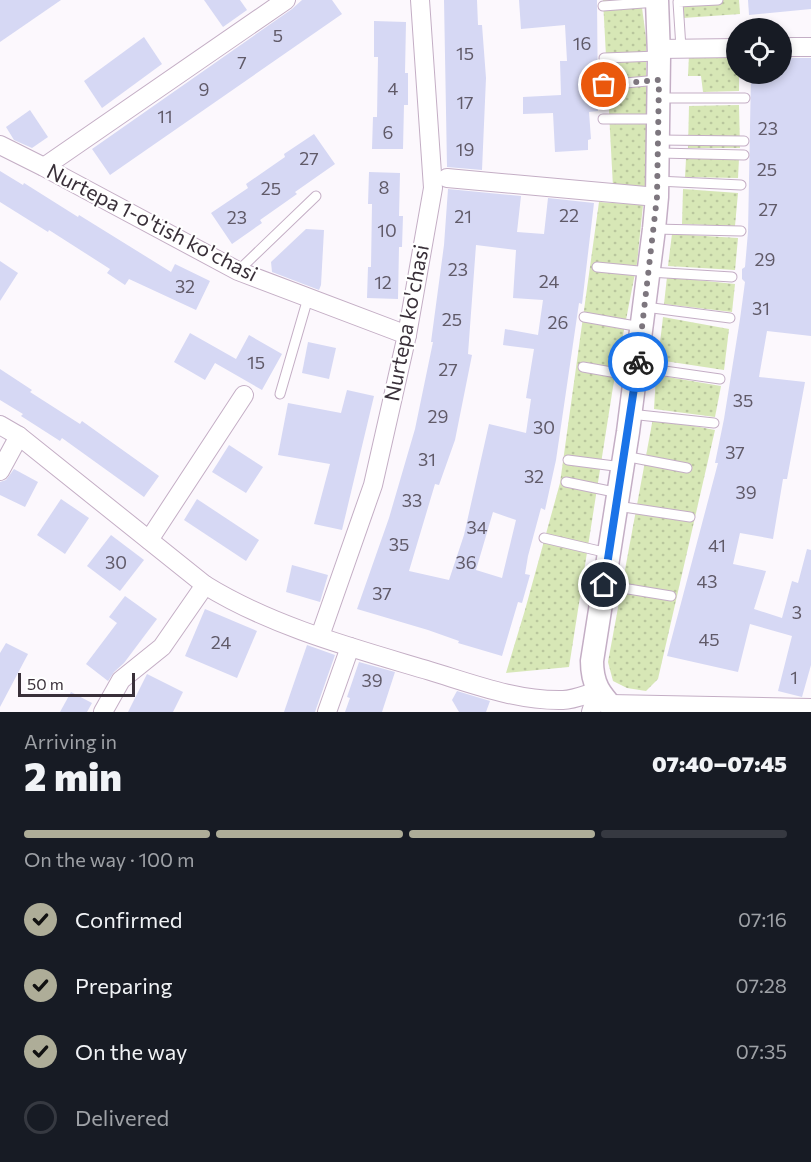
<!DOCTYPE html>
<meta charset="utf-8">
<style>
:root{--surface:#171b24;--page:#242831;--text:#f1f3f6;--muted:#9ea1a6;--line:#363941;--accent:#aead98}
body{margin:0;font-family:Commissioner,sans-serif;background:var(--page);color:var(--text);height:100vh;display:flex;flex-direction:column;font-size:22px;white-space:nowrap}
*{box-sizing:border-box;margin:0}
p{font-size:20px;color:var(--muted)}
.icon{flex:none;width:33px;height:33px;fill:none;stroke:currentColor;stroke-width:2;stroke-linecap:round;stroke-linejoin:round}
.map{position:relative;height:712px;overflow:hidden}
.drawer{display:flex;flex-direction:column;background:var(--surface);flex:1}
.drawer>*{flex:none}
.tools{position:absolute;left:726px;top:18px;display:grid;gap:12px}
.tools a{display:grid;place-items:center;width:66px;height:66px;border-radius:50%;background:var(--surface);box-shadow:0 3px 9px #0003;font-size:30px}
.scale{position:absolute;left:18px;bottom:15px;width:117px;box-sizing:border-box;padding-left:6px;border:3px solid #393039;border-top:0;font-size:16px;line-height:21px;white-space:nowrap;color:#393039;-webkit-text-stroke:4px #fff;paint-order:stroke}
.pin{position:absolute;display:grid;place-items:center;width:51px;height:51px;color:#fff;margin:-26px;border:3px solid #fff;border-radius:50%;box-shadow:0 2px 6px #0007}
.courier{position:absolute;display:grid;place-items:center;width:60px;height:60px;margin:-30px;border:4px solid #1a73e8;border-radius:50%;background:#fff;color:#222;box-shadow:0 2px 8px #0007}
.headline em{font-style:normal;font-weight:800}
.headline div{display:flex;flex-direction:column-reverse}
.headline{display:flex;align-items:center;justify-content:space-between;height:102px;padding:0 24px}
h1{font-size:39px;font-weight:800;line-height:45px}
.bar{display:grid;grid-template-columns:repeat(4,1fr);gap:9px 6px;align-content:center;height:72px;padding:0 24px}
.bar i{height:8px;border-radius:4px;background:var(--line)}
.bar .active{background:var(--accent)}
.bar p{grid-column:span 4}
ol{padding:0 24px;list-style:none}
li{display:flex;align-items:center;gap:18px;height:66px}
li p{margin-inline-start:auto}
li .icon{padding:6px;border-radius:50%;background:var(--accent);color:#111;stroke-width:4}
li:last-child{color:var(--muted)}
li i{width:33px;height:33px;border:3px solid var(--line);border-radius:50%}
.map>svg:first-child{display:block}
.grass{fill:url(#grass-dots)}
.building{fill:#d6d8f4;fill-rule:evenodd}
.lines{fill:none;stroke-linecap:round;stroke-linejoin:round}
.service-casing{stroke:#c4aec5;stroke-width:11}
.minor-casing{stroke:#c4aec5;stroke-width:20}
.tertiary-casing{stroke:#c4aec5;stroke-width:25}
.service{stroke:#fff;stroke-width:9}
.minor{stroke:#fff;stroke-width:18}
.tertiary{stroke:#fff;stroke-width:22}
.done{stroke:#7d767e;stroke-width:6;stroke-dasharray:0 10.8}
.route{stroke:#1a73e8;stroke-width:8}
.labels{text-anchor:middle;stroke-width:4.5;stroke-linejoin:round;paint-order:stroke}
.number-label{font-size:18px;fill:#605a68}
.street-label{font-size:21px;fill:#393039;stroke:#fff}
</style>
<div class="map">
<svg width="811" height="712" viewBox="0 0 811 712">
<defs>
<pattern id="grass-dots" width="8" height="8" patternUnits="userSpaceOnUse" patternTransform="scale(1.5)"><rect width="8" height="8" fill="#d7e7b6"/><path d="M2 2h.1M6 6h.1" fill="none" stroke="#b9c69d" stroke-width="1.8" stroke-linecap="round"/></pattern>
</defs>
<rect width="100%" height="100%" fill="#fcf8fd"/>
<!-- grass -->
<g class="grass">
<path d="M603,0h38l5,38v151l-33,-2z"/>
<path d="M681,0h58l1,14 -57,4z"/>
<path d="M689,55h47v19h3v17l-36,1 -2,-16h-13z"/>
<path d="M739,105l1,43h-52l1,-42z"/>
<path d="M686,159h53l-1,19 -53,-1z"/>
<path d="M683,189l55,4 -3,33 -53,-2z"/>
<path d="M599,202l44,3 -6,58 -24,124 -44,280 -63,6 19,-63 35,-127z"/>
<path d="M672,234l66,4 -3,32 -67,-4z"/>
<path d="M667,277l68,7 -3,28 -68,-8z"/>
<path d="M663,317l66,12 -5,41 -66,-10z"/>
<path d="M656,375l65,11 -6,31 -61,-8z"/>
<path d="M653,418l62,12 -57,249 -12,12 -19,-3 -14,-7 -5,-19z"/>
</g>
<!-- building -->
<g class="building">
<path d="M0,0h61l-61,42z"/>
<path d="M204,0h36l7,10 -24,17z"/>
<path d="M302,0h30l10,14 -232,161 -18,-26 200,-140z"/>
<path d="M444,0h33l1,25h4l4,53 -4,92 -35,-3z"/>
<path d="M519,0h78l1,111 -9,1 2,27 -3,1v10l-33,2 -2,-39 -30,1v-17l38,-2 -1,-34h7l-2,-36 -44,4z"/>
<path d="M748,0h63v9l-62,6z"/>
<path d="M374,21l32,1 -1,51h3v32h-4l-1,44h-31l1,-32h4l1,-60h-4z"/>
<path d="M144,37l18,27 -60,44 -18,-27z"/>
<path d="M782,58h29v278l-44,-5 -8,46 46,5 -18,97h-4l-10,60 -33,-6 -7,31 33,7 -12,38 28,9 10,-37 6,2 9,-34 4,1v115l-9,32 -24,-6 14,-55 -42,-12 -12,48 -71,-16 51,-193h-3l9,-44 16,-100 5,-37 -3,-3v-10l3,-2 3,-35 3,-158h31z"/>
<path d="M30,110l18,27 -16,11 -18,-8 -8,-13z"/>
<path d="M314,134l21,30 -40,28 2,2 -37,26 2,3 -30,21 -21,-31 37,-25 -2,-4 39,-27 -1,-3z"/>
<path d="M0,171l23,14 1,-2 54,34 1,-2 92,57 4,-8 35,17 -14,29 -67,-31 -4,6 -18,-12 3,-4 -61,-39 -1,2 -48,-30z"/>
<path d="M369,172l31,1 -1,43h4l-1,31h-3l-1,52 -31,-1 1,-31h3l1,-63h-4z"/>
<path d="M448,189l73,7 -4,36 27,2 4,-36 46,5 -12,101 -3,-1 -23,157 -11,50 -4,-2 -13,48 -3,18 5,1 -8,28 -4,-1 -16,54 -44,-13 1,-2 -31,-11 -71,-21 32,-91 26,-89 18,-87h-2l13,-97zM476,245l40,5 -3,48 30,2 -5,35 -33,-6 -2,16 31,4 -8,49 5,1 -5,34 -37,-9 -25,111 -15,45 -40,-9 26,-87 4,1 16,-45 17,-85 -4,-1zM493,512l23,8 -14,58 -26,-8z"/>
<path d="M306,229l18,1 -3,55 -2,5 -47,-18 -1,-10z"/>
<path d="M0,261l18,12 -18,28z"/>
<path d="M190,333l46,26 13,-24 33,19 -20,36 -47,-27 -10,17 -31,-18z"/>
<path d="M308,342l28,6 -7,31 -27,-6z"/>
<path d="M0,369l32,21 -2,2 50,32 2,-3 77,55 -15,21 -82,-59 -2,3 -39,-25 2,-2 -23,-14z"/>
<path d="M347,390l27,6 -32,134 -28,-6 16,-60 -52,-9 10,-52 53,10z"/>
<path d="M229,445l34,22 -17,26 -34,-21z"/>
<path d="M14,469l24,13 -13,25 -25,-12v-13l6,-2z"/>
<path d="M61,499l28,19 -24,36 -28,-19z"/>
<path d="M197,499l62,41 -13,21 -62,-41z"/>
<path d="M111,535l33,25 -24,31 -33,-25z"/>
<path d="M292,565l36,10 -8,27 -34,-10z"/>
<path d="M125,596l32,23 -33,44 -10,9 -6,9 -22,-17 31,-41 -8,-6z"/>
<path d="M205,609l52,22 -20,47 -52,-22z"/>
<path d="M6,643l22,11 -28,53v-54z"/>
<path d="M307,645l28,10 -20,57h-31z"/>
<path d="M359,662l36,10 -13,40h-37l5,-14 -3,-1z"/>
<path d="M147,674l36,18 -10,20h-45z"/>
<path d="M457,691l33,10 -4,11h-27l-7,-12z"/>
<path d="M71,692l21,11 -5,9h-27z"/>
</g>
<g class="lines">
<!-- service casing -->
<g class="service-casing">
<g id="service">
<path d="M603,6l54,-4"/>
<path d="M681,48l-3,-46 40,-2"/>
<path d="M604,58l54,-2"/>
<path d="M604,85l54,-5"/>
<path d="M660,98h85"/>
<path d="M603,119h54"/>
<path d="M659,140l85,1"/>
<path d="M659,153l85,2"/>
<path d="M657,181l84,4"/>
<path d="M654,229l87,2"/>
<path d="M597,267l52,5 83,5"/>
<path d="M238,271l78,-75"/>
<path d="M645,307l85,11"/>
<path d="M584,317l57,10"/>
<path d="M583,367l51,9"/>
<path d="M637,367l83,12"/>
<path d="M280,394l28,-96"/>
<path d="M630,414l84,9"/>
<path d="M624,456l63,12"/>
<path d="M568,460l54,7"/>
<path d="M566,482l53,11"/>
<path d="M617,506l73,11"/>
<path d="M544,538l64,15"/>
<path d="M604,585l67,11"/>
</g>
</g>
<!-- minor casing -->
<g class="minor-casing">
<g id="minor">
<path d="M782,47h29"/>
<path d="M659,49l77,-1"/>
<path d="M0,145l44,22 194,104 169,64"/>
<path d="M44,167l242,-167"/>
<path d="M447,178l210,19"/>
<path d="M0,425l19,11 186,149c68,42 148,63 225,86 43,13 87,30 133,29 11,0 24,-6 35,-9"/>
<path d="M0,471l19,-35"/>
<path d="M149,540l95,-145"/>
<path d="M320,636l53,-151 34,-150 26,-147 -13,-188"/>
<path d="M610,704l201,4"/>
<path d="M103,712l18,-32 41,-33 43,-62"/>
<path d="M327,712l23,-65"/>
<path d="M591,712l7,-21"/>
</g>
</g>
<!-- tertiary casing -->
<g class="tertiary-casing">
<path id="tertiary" d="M616,712c-15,-17 -24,-26 -24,-51l36,-229 26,-203 3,-32 2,-141 -2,-56"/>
</g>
<!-- service -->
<use href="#service" class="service"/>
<!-- minor -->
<use href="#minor" class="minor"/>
<!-- tertiary -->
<use href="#tertiary" class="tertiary"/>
</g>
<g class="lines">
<!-- done -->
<path class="done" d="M604,85l55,-5 -2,117 -19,165"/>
<!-- route -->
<path class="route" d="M604,585l34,-223"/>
</g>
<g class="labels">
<!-- number labels -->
<g class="number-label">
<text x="278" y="42">5</text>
<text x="582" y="50">16</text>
<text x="465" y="60">15</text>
<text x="242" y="69">7</text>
<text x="393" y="95">4</text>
<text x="204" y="96">9</text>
<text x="465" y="109">17</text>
<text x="165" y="123">11</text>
<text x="768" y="135">23</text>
<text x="388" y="139">6</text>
<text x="465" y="156">19</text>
<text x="309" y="165">27</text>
<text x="767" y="176">25</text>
<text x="384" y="194">8</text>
<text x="271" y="195">25</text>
<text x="768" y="216">27</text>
<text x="569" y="222">22</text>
<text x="463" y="223">21</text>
<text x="237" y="224">23</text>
<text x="387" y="237">10</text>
<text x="765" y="266">29</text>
<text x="458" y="276">23</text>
<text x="549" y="288">24</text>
<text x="383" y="289">12</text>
<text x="185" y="293">32</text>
<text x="761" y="315">31</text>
<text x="452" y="326">25</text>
<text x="558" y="329">26</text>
<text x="256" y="369">15</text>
<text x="448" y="376">27</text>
<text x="743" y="407">35</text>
<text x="438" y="423">29</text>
<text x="544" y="434">30</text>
<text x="735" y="459">37</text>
<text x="427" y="466">31</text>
<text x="534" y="483">32</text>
<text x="746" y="499">39</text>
<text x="412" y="507">33</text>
<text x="477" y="534">34</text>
<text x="399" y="551">35</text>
<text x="717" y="552">41</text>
<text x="116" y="569">30</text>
<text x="466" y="569">36</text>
<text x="707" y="588">43</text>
<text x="382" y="600">37</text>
<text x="797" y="619">3</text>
<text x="709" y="646">45</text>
<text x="221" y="649">24</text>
<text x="794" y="684">1</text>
<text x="372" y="687">39</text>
</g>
<!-- street labels -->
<g class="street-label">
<text transform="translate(152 223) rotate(27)" y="7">Nurtepa 1-o'tish ko'chasi</text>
<text transform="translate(407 323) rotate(-79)" y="7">Nurtepa ko'chasi</text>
</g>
</g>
</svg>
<div class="tools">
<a><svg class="icon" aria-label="locate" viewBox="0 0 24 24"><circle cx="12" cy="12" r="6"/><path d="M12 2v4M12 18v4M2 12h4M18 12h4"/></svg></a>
</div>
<div class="scale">50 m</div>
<div class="pin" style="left:604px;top:85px;background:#ea580c"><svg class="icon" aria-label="bag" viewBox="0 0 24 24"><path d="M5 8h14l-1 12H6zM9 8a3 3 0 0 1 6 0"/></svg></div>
<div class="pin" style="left:604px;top:585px;background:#1f2937"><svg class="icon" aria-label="home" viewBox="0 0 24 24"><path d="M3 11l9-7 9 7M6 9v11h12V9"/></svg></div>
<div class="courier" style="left:638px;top:362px"><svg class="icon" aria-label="bike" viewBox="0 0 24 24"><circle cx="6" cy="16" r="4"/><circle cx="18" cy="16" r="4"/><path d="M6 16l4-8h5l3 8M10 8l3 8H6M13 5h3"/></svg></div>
</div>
<section class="drawer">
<div class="headline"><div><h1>2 min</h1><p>Arriving in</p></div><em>07:40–07:45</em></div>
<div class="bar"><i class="active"></i><i class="active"></i><i class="active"></i><i></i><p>On the way · 100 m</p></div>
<ol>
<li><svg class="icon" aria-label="check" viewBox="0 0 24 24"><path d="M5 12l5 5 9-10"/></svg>Confirmed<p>07:16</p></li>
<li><svg class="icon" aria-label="check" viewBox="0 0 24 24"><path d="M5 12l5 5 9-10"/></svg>Preparing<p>07:28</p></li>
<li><svg class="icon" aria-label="check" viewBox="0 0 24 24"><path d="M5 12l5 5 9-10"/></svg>On the way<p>07:35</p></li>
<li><i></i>Delivered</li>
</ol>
</section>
